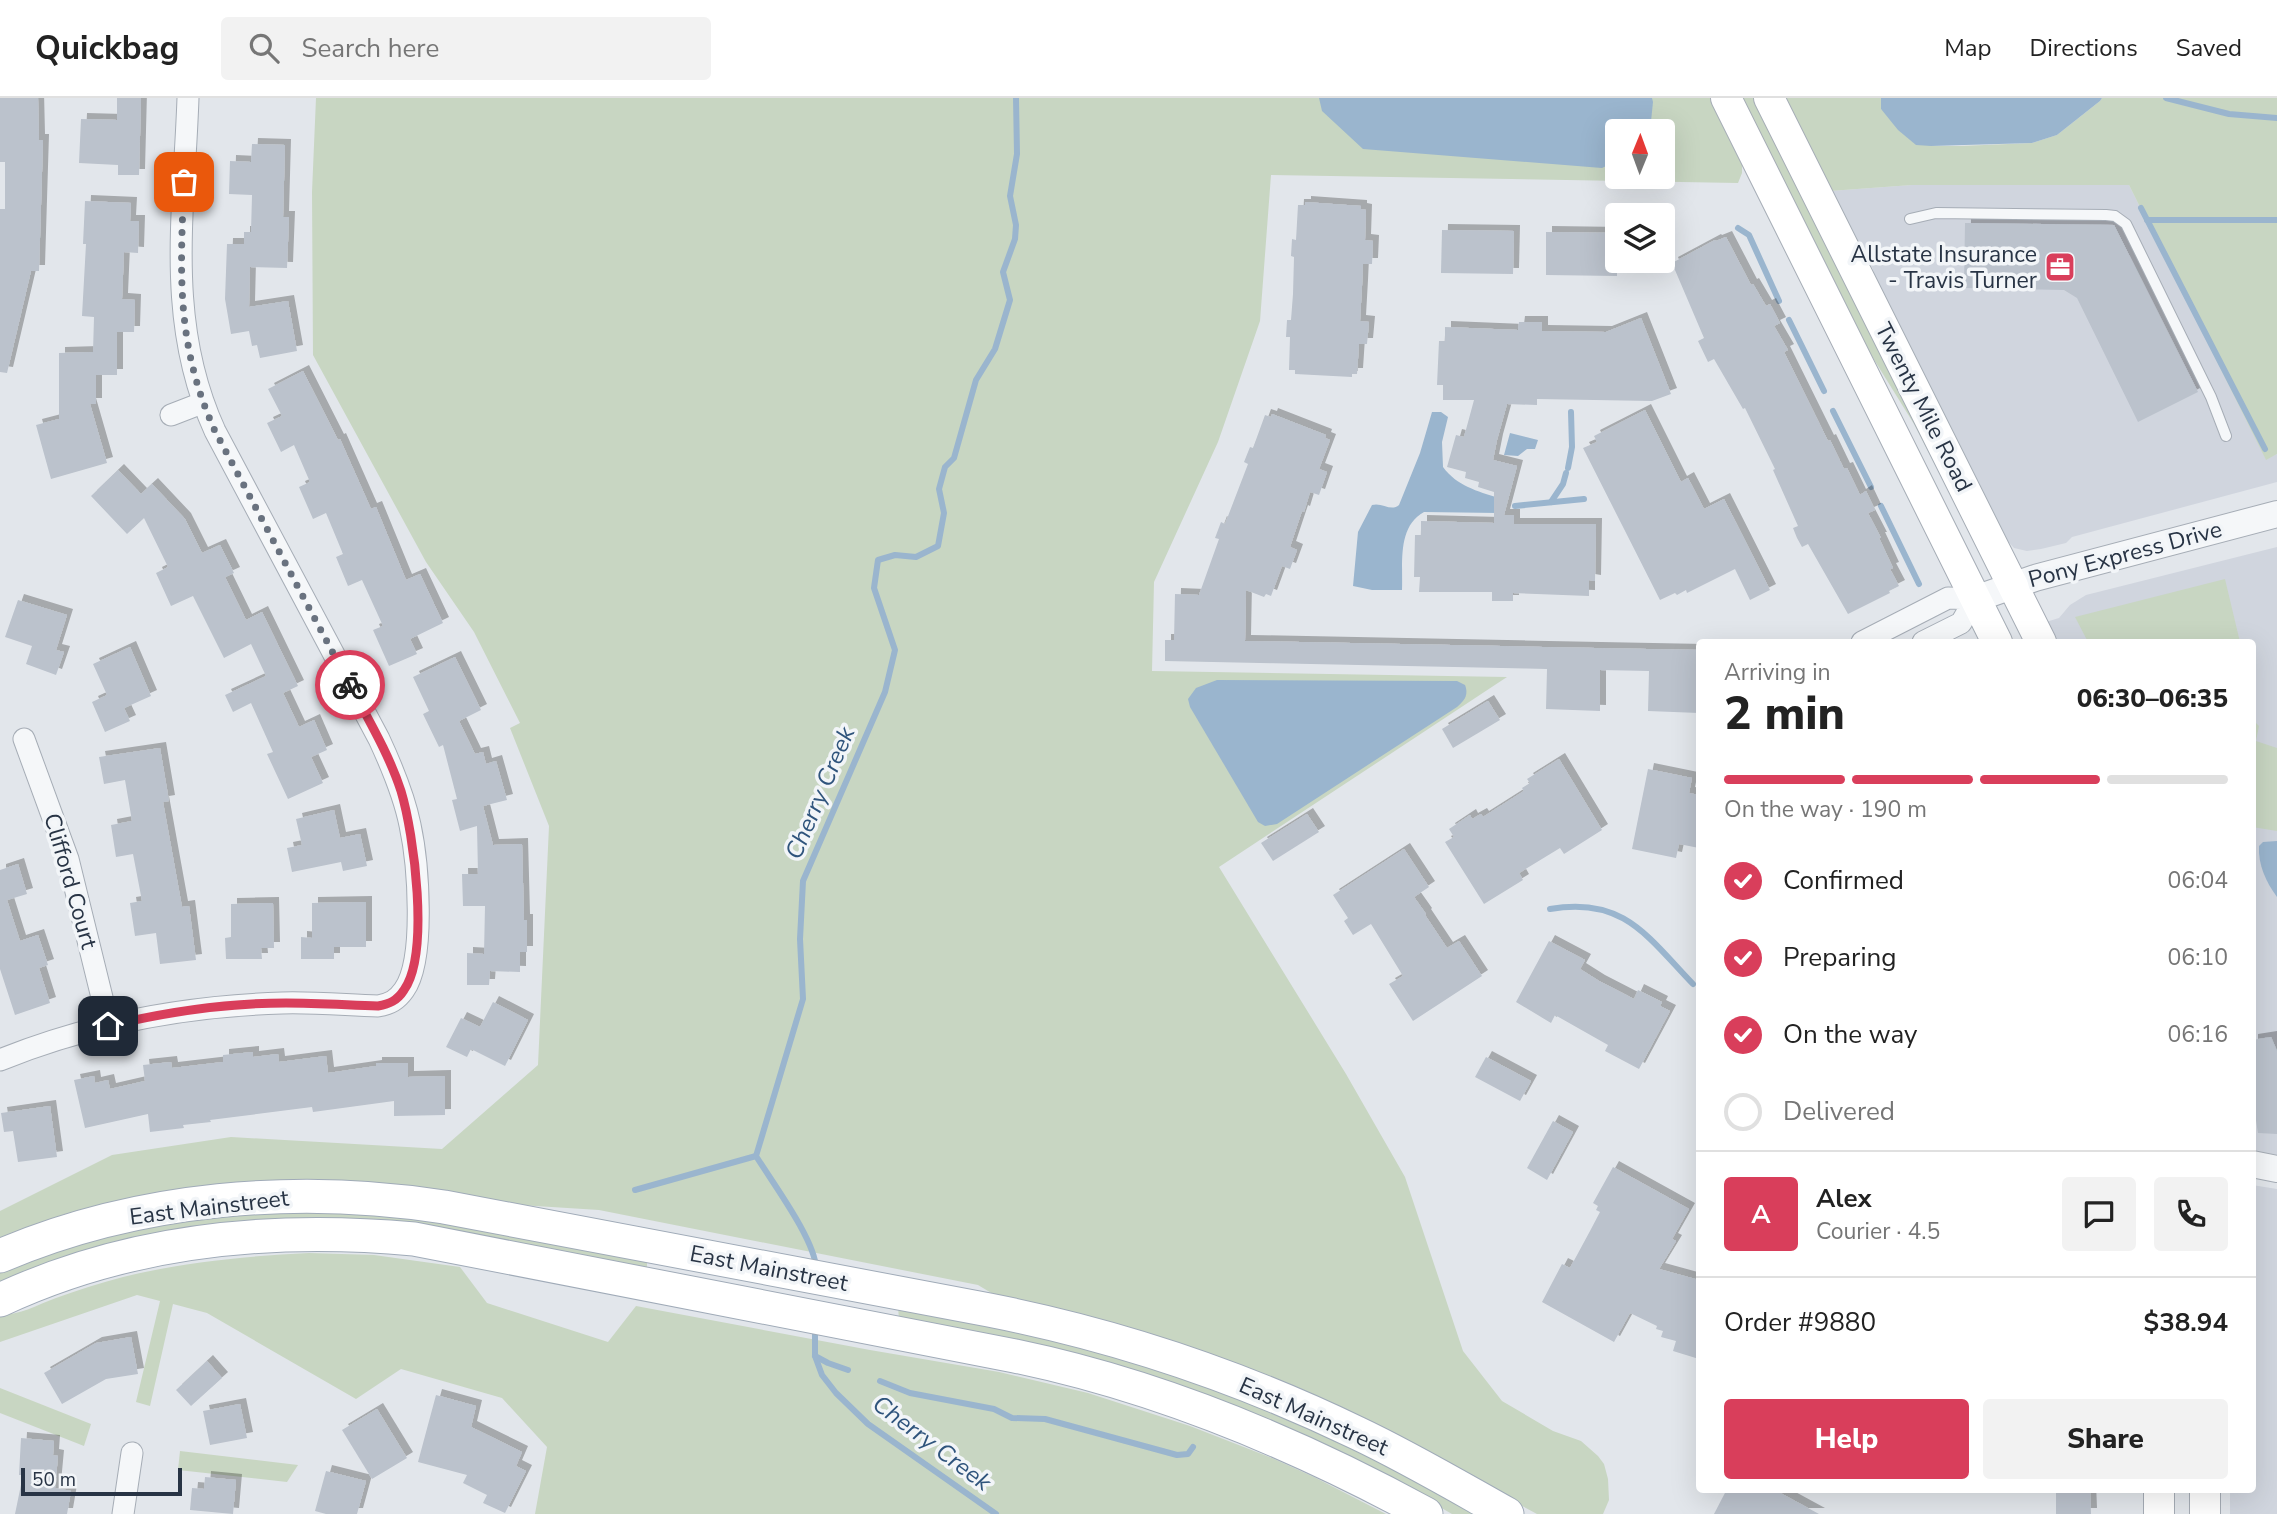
<!DOCTYPE html>
<meta charset="utf-8">
<style>
:root{--surface:#fff;--page:#f2f2f2;--text:#222;--muted:#767676;--line:#e0e0e0;--accent:#d93e5b}
body{margin:0;font-family:"Nunito Sans",sans-serif;background:var(--page);color:var(--text);height:100vh;display:flex;flex-direction:column;font-size:26px;white-space:nowrap}
*{box-sizing:border-box;margin:0}
p{font-size:23px;color:var(--muted)}
.icon{flex:none;width:38px;height:38px;fill:none;stroke:currentColor;stroke-width:2;stroke-linecap:round;stroke-linejoin:round}
.map{position:relative;flex:1;overflow:hidden}
.sheet{position:absolute;left:1696px;top:541px;width:560px;height:854px;display:flex;flex-direction:column;background:var(--surface);border-radius:7px;box-shadow:0 7px 28px #0002}
.sheet>*{flex:none}
.needle{width:46px;rotate:1deg}
.buttons{position:absolute;left:1605px;top:21px;display:grid;gap:14px}
.buttons a{display:grid;place-items:center;width:70px;height:70px;border-radius:7px;background:var(--surface);box-shadow:0 7px 28px #0002;font-size:35px}
.scale{position:absolute;left:21px;bottom:18px;width:161px;box-sizing:border-box;padding-left:7px;border:4px solid #283445;border-top:0;font-size:19px;line-height:24px;white-space:nowrap;color:#283445;-webkit-text-stroke:5px #f2f5f8;paint-order:stroke}
.pin{position:absolute;display:grid;place-items:center;width:60px;height:60px;color:#fff;margin:-30px;border-radius:14px;box-shadow:0 4px 10px #0006}
.courier{position:absolute;display:grid;place-items:center;width:70px;height:70px;margin:-35px;border:5px solid #d93e5b;border-radius:50%;background:#fff;color:#222;box-shadow:0 2px 9px #0007}
.summary em{font-style:normal;font-weight:800}
.summary div{display:flex;flex-direction:column-reverse}
.summary{display:flex;align-items:center;justify-content:space-between;height:119px;padding:0 28px}
h1{font-size:46px;font-weight:800;line-height:52px}
.bar{display:grid;grid-template-columns:repeat(4,1fr);gap:10px 7px;align-content:center;height:84px;padding:0 28px}
.bar i{height:9px;border-radius:5px;background:var(--line)}
.bar .active{background:var(--accent)}
.bar p{grid-column:span 4}
.line{display:flex;align-items:center;gap:18px;padding:0 28px;border-top:2px solid var(--line)}
.line div{flex:1}
.round{display:grid;place-items:center;flex:none;width:74px;height:74px;border-radius:7px;background:var(--page)}
ol{padding:0 28px;list-style:none}
li{display:flex;align-items:center;gap:21px;height:77px}
li p{margin-inline-start:auto}
li .icon{padding:7px;border-radius:50%;background:var(--accent);color:#fff;stroke-width:4}
li:last-child{color:var(--muted)}
li i{width:38px;height:38px;border:4px solid var(--line);border-radius:50%}
.primary-button{display:flex;gap:14px;margin-top:auto;padding:14px 28px}
.primary-button a{flex:1;height:80px;border-radius:7px;background:var(--accent);color:#fff;font-size:28px;font-weight:800;line-height:80px;text-align:center}
.primary-button a+a{background:var(--page);color:var(--text)}
header{display:flex;align-items:center;gap:42px;box-sizing:border-box;height:98px;padding:0 35px;background:var(--surface);border-bottom:2px solid var(--line)}
header strong{font-size:33px}
nav{display:flex;gap:38px;margin-inline-start:auto;font-size:24px}
.search{width:490px;height:63px;background:var(--page);display:flex;align-items:center;gap:18px;box-sizing:border-box;padding:0 24px;border-radius:7px;color:var(--muted);font-size:26px}
.map>svg:first-child{display:block}
.built{fill:#d0d5de}
.green{fill:#c8d6c2;fill-rule:evenodd}
.water{fill:#9ab5ce}
.lines{fill:none;stroke-linecap:round;stroke-linejoin:round}
.stream{stroke:#9ab5ce;stroke-width:6}
.building{fill:#bbc2cc;filter:url(#shadow)}
.service-casing{stroke:#a6adb6;stroke-width:12}
.minor-casing{stroke:#a6adb6;stroke-width:23}
.tertiary-casing{stroke:#a6adb6;stroke-width:28}
.secondary-casing{stroke:#a6adb6;stroke-width:32}
.primary-casing{stroke:#a0abb8;stroke-width:35}
.service{stroke:#f5f7f9;stroke-width:10}
.minor{stroke:#f5f7f9;stroke-width:21}
.tertiary{stroke:#f5f7f9;stroke-width:26}
.secondary{stroke:#fff;stroke-width:30}
.primary{stroke:#fff;stroke-width:33}
.done{stroke:#69727f;stroke-width:7;stroke-dasharray:0 12.6}
.route{stroke:#d93e5b;stroke-width:9}
.labels{text-anchor:middle;stroke-width:7;stroke-linejoin:round;paint-order:stroke}
.poi-label{font-size:23px;fill:#283445;stroke:#f2f5f8;text-anchor:end}
.street-label{font-size:23px;fill:#283445;stroke:#f2f5f8}
.water-label{font-size:24px;font-style:italic;fill:#2f547c;stroke:#f2f5f8}
</style>
<header>
<strong>Quickbag</strong>
<div class="search"><svg class="icon" aria-label="search" viewBox="0 0 24 24"><circle cx="10" cy="10" r="6"/><path d="M15 15l6 6"/></svg>Search here</div>
<nav><a>Map</a><a>Directions</a><a>Saved</a></nav>
</header>
<div class="map">
<svg width="2277" height="1416" viewBox="0 0 2277 1416">
<defs>
<filter id="shadow"><feDropShadow dx="6" dy="-6" stdDeviation="0" flood-color="#0004"/></filter>
</defs>
<rect width="100%" height="100%" fill="#e2e6eb"/>
<!-- built -->
<g class="built">
<path d="M1912,87h217l137,274 11,-5v28l-205,55 -6,6 -25,6 -14,2 -13,-3 -10,-11 -130,-262 -1,-6 -43,-78z"/>
<path d="M2277,449v608l-25,-4v-509h-197l-9,-20 13,-4 11,-13 16,-10z"/>
<path d="M2252,1087l25,4v325h-47v-25h22z"/>
</g>
<!-- green -->
<g class="green">
<path d="M316,0h1394l32,66v9l-4,10 -467,-8 -11,146 -42,121 -64,140 -2,89 355,6 -288,190 127,207 59,103 58,174 39,50 51,30 28,10 17,15 6,8 4,15 1,21 -6,14h-66l-197,-107 -79,-32 -268,-81 -15,-9 -379,-75 -79,-5 -130,-21 -42,-3 -56,-1 -70,6 -222,56v-31l112,-56 119,-18 211,12 96,-84 11,-239 -39,-98 10,-5 -46,-91 -48,-70 -113,-207 -1,-163zM1617,33h45v46h-45z"/>
<path d="M1740,0h14l224,450 -64,-124 -59,-95z"/>
<path d="M1784,0h97v11l50,37h30l71,-3 25,-8 43,-34 2,-3h175v356l-11,6 -137,-275h-217l-82,6z"/>
<path d="M2225,481l15,63h-152l-13,-25z"/>
<path d="M2252,621l7,7 -3,15 21,7v83l-25,-4z"/>
<path d="M361,1110l286,51v10l-255,-46 -392,62v-14l69,-26 140,-31z"/>
<path d="M309,1155l65,2 86,12 27,36 121,39 28,-36 234,44 129,22 89,21 102,33 82,32 42,19 72,37h-851l12,-67 -45,-49 -101,-29 -45,30 -149,-86 -34,-9 -23,102 -14,-4 24,-101 -23,-6 -137,47v-27c20,0 37,-10 56,-17 22,-8 44,-15 67,-21 62,-15 123,-21 186,-24z"/>
<path d="M898,1209l176,35 217,74 189,98h-28l-42,-24 -511,-171z"/>
<path d="M0,1290l91,36 -7,22 -84,-33z"/>
<path d="M180,1353l118,14 -11,17 -109,-12z"/>
</g>
<!-- water -->
<g class="water">
<path d="M1319,0h333l1,4 -3,29h-33v30l-15,7 -239,-19 -41,-38z"/>
<path d="M1881,0h221l-2,3 -43,34 -25,8 -101,3 -15,-1 -18,-15 -17,-21z"/>
<path d="M1432,314h9l7,5 -6,25 1,25c14,19 34,24 56,31l-1,15 -74,-1c-27,15 -21,51 -22,78h-30l-19,-4 5,-54 14,-27c10,-3 19,7 27,0l21,-52z"/>
<path d="M1510,335l28,7 -3,9h-8l-9,7 -14,-1z"/>
<path d="M1217,582l240,1 8,4c4,10 -1,16 -8,22l-180,117 -12,2 -7,-4 -68,-115 -2,-8 8,-11z"/>
<path d="M2277,743v56c-11,-15 -19,-32 -18,-51l4,-4z"/>
</g>
<g class="lines">
<!-- stream -->
<g class="stream">
<path d="M2166,0l63,16 48,4"/>
<path d="M2141,110l124,241"/>
<path d="M2147,122h130"/>
<path d="M1738,130l11,7 30,66"/>
<path d="M1789,222l35,71"/>
<path d="M1833,313l38,76"/>
<path d="M1568,370l4,-21 -1,-35"/>
<path d="M1551,404l12,-18 3,-11"/>
<path d="M1515,408l69,-7"/>
<path d="M1881,408l38,78"/>
<path d="M1550,811c73,-13 97,27 143,75"/>
<path d="M635,1092l121,-34"/>
<path d="M816,1171c0,-28 -44,-87 -60,-113l47,-157 -3,-60 3,-58 82,-189 10,-42 -21,-62 4,-28 17,-5 21,2 22,-11 6,-33 -5,-24 6,-22 9,-9 22,-78 19,-31 15,-49 -7,-28 12,-33 1,-14 -6,-29 7,-42 -1,-56"/>
<path d="M815,1231v27l7,19 14,18 32,31 128,90"/>
<path d="M815,1258l13,7 20,7"/>
<path d="M880,1283l30,12 84,16 18,9 33,1 132,36 11,-1 5,-7"/>
</g>
</g>
<!-- building -->
<g class="building">
<path d="M0,0h38l1,42h4l-4,131h-8l-24,102 -7,-1v-163h5v-47h-5z"/>
<path d="M117,0h24l-2,77h-21v-10l-39,-2 2,-44 36,1z"/>
<path d="M252,46l33,1 -2,72h6l-2,51 -37,-1 -1,40 39,-6 9,50 -37,7 -3,-13 -5,1 -3,-15 -18,3 -6,-35 2,-55h17v-12h7l1,-37 -23,-1 1,-33 21,1z"/>
<path d="M85,103l46,2 -1,18h9l-1,32 -14,-1 -2,47 13,1 -1,32h-17v43h-21v29h-6l17,59 -56,16 -15,-54 23,-6v-66l34,-1 1,-35 -12,-1 4,-72h-3z"/>
<path d="M1305,104l56,4v3l5,1 -1,30 8,1 -1,23h-9l-1,22 -2,35 9,1 -2,22h-8l-2,30h-5v3l-57,-3v-4h-6l1,-33h-4l1,-17h4l2,-26 1,-37 -3,-1 1,-17 4,1 2,-35h7z"/>
<path d="M1965,125l149,2 84,167 -60,30 -61,-124 -13,-8 -100,-2z"/>
<path d="M1442,132l72,1 -1,43 -72,-1z"/>
<path d="M1546,134l71,1v43l-71,-1z"/>
<path d="M1726,139l25,48 2,-1 13,22 4,-2 10,19 -6,3 14,24 -4,2 44,89 2,-1 14,29 3,-1 13,27 6,-4 9,19 -7,3 13,25h-2l14,30 -3,1 9,17 -10,5 1,2 -42,21 -40,-70 -6,3 -5,-9 -4,-10 5,-2 -25,-56 2,-1 -30,-61 -2,1 -29,-50 -6,3 -10,-21 6,-3 -32,-75 43,-23 1,1z"/>
<path d="M1641,220l30,76 -19,7 -115,-2v6l-30,-1 -10,36 -4,20 24,6 -13,49h10v9h82l-1,57 -6,-1v16l-76,-3v8h-21v-9h-73l1,-15h-6l1,-42h6v-14l73,2v-31l-16,-5 1,-5 -14,-4 1,-6 -19,-5 9,-32 8,2 10,-37h-31v-15h-6l2,-44h6v-14l73,3 1,-8h23v9l64,1z"/>
<path d="M303,273l35,69 2,-1 31,70 5,-2 30,73 14,-6 23,49 -33,16 7,15 -28,12 -16,-36 10,-4 -21,-46 -14,6 -12,-29 7,-3 -17,-41 -13,6 -14,-32 11,-5 -16,-37 -13,7 -14,-29 15,-7 -14,-27z"/>
<path d="M1645,312l36,72 7,-4 16,31 20,-10 46,91 -20,10 -15,-31 -48,24 -1,-3 -9,5 -2,-2 -15,7 -77,-152 14,-6 -3,-6z"/>
<path d="M1272,316l54,21 -1,3 5,2 -11,29 8,3 -8,23 -9,-3 -6,20 -2,-1 -12,36 7,3 -7,19 -8,-3 -11,30 -5,-2 -2,3 -18,-7 -1,51 454,9v63l-51,-2 1,-40 -49,-1v41l-54,-2 1,-40 -382,-8v-21h9l1,-46 24,1 20,-56 -4,-1 6,-16 4,2 23,-60 -4,-2 6,-15 3,1 12,-33 6,2z"/>
<path d="M118,372l23,24 11,-10 33,35 17,34 18,-8 14,28 -9,4 21,43 16,-8 36,74 -15,7 16,34 15,-7 13,30 -16,7 12,26 -35,16 -21,-45 6,-2 -22,-49 -18,9 -8,-17 41,-19 -15,-32 -27,14 -31,-62 -22,10 -15,-33 12,-6 -24,-49 -17,16 -36,-38z"/>
<path d="M18,502l49,15 -11,35 8,2 -8,23 -30,-11 6,-18 -27,-9z"/>
<path d="M130,549l21,49 -27,12 6,13 -25,11 -13,-30 15,-7 -14,-31z"/>
<path d="M455,559l26,53 -22,11 16,33 8,-2 3,12 10,-3 11,39 -24,6 10,39 29,-1 2,76h3v32h-7v20l-30,-1 -1,14h-22v-32l17,1 1,-48h-22l-1,-32h16l-1,-48 -17,5 -8,-31 5,-1 -14,-54 -4,2 -16,-33 6,-3 -16,-34z"/>
<path d="M1488,603l12,19 -47,28 -11,-19z"/>
<path d="M160,650l9,53 -6,1 19,105 7,-1 7,54 -36,4 -4,-31 -21,3 -5,-33 12,-2 -9,-47 -17,3 -5,-32 21,-4 -7,-41 -21,4 -5,-27z"/>
<path d="M1559,661l43,71 -38,24 -4,-6 -41,25 4,7 -39,24 -39,-62 9,-5 -5,-8 21,-14 2,4 9,-5 2,3 41,-26 -2,-3 8,-5 -3,-4z"/>
<path d="M1648,671l44,9 -3,15 10,2v53l-20,-4 -3,14 -44,-9z"/>
<path d="M334,712l6,28 20,-4 7,32 -24,5 -2,-9 -49,10 -5,-24 15,-3 -6,-26z"/>
<path d="M1307,716l12,18 -46,29 -12,-18z"/>
<path d="M1404,751l25,38 -15,10 12,17 -1,1 22,33 12,-7 23,35 -69,45 -24,-37 14,-8 -32,-52 -18,11 -9,-14 4,-3 -15,-23z"/>
<path d="M18,766l9,30 -20,6 13,41 18,-6 10,30 -9,3 11,35 -35,12 -15,-46v-99z"/>
<path d="M366,804v45h-32v12h-33v-22l11,1v-35z"/>
<path d="M273,805l1,45h-13l1,11h-36l-1,-21 6,-1v-33z"/>
<path d="M1549,843l36,19 -5,9 19,12 35,18 4,-9 24,12 -2,4 10,5 -31,58 -34,-18 3,-6 -53,-30 -4,8 -35,-21z"/>
<path d="M493,904l35,18 -23,46 -34,-17 -4,8 -21,-10 15,-29 19,9z"/>
<path d="M2271,939l6,14v83l-19,-1 -6,-38v-55z"/>
<path d="M253,954v5l25,-3 1,8 47,-6 2,17 48,-7v-3h32v14l37,-1v39l-51,1v-15l-81,11 -1,-5 -102,13 1,2 -28,3 1,3 -34,4 -2,-18 -63,14 -11,-48 20,-4 1,7 13,-3 2,9 35,-8 -2,-16 28,-3 1,6 51,-6v-7z"/>
<path d="M1486,959l45,24 -11,20 -45,-24z"/>
<path d="M50,1008l7,51 -39,5 -5,-31 -9,1 -3,-19z"/>
<path d="M1553,1023l20,11 -26,48 -20,-12z"/>
<path d="M1613,1069l76,42 -17,30 4,2 -17,28 40,11v79l-26,-8 3,-10 -15,-4 2,-6 -7,-2 1,-3 -27,-13 -16,29 -72,-40 20,-38 8,4 20,-37 10,-19 -4,-2 2,-4 -5,-3z"/>
<path d="M131,1239l7,37 -32,5 -44,25 -18,-31 52,-30z"/>
<path d="M207,1263l15,17 -31,28 -15,-16z"/>
<path d="M436,1297l40,11 -5,21 51,25 -6,14 10,5 -21,42 -22,-10 4,-8 -24,-12 4,-8 -49,-13z"/>
<path d="M240,1306l7,34 -37,7 -7,-34z"/>
<path d="M377,1311l30,49 -35,21 -30,-49z"/>
<path d="M21,1340l33,3 -1,14 5,1 -3,32 16,3 -4,23h-52l8,-39h-4z"/>
<path d="M326,1373l40,10 -9,33h-31l-11,-3z"/>
<path d="M205,1379l31,3 -3,34 -43,-4 2,-22 12,1z"/>
<path d="M1727,1391h46l46,25h-105z"/>
<path d="M2056,1391h34l1,25h-35z"/>
</g>
<g class="lines">
<!-- service casing -->
<g class="service-casing">
<path id="service" d="M1910,121l26,-6 170,2 9,1 11,8 85,173 15,39"/>
</g>
<!-- minor casing -->
<g class="minor-casing">
<g id="minor">
<path d="M171,317l31,-12"/>
<path d="M1862,544l86,-44 27,1 -14,24 -38,19"/>
<path d="M24,641l44,120 41,167"/>
<path d="M0,962c89,-36 186,-54 282,-57 31,-1 64,2 96,3 12,-2 19,-6 26,-16 22,-31 14,-128 6,-165 -6,-30 -18,-58 -31,-86l-164,-308c-50,-109 -31,-217 -27,-333"/>
<path d="M123,1416l9,-61"/>
</g>
</g>
<!-- tertiary casing -->
<g class="tertiary-casing">
<g id="tertiary">
<path d="M1975,501l60,-21 242,-64"/>
<path d="M2252,1066l25,5"/>
</g>
</g>
<!-- secondary casing -->
<g class="secondary-casing">
<g id="secondary">
<path d="M1726,0l271,544"/>
<path d="M1769,0l272,544"/>
<path d="M2159,1391v25"/>
<path d="M2205,1391v25"/>
</g>
</g>
<!-- primary casing -->
<g class="primary-casing">
<g id="primary">
<path d="M0,1158c138,-59 297,-72 444,-49l545,103c127,25 250,66 368,123 51,24 100,53 150,81"/>
<path d="M0,1202c130,-61 272,-74 414,-61l601,117c145,30 281,87 411,158"/>
</g>
</g>
<!-- service -->
<use href="#service" class="service"/>
<!-- minor -->
<use href="#minor" class="minor"/>
<!-- tertiary -->
<use href="#tertiary" class="tertiary"/>
<!-- secondary -->
<use href="#secondary" class="secondary"/>
<!-- primary -->
<use href="#primary" class="primary"/>
</g>
<g class="lines">
<!-- done -->
<path class="done" d="M184,84c-4,92 -8,163 31,249l135,254"/>
<!-- route -->
<path class="route" d="M108,928c58,-14 118,-23 178,-23 30,0 61,2 92,3 11,-2 19,-5 26,-16 26,-37 10,-156 -3,-199 -12,-37 -33,-72 -51,-106"/>
</g>
<!-- icons -->
<defs>
<g id="office-square" transform="scale(1.575)"><rect x="-9" y="-9" width="18" height="18" rx="4" fill="#d93e5b" stroke="#f2f5f8"/><path d="M-6-3h4V-5.5h4V-3h4V5H-6ZM-1-4.5V-3h2v-1.5ZM-6 0V1H6V0Z" fill="#fff"/></g>
</defs>
<g fill-rule="evenodd">
<use href="#office-square" x="2060" y="169"/>
</g>
<g class="labels">
<!-- poi labels -->
<g class="poi-label">
<text x="2037" y="164">Allstate Insurance<tspan x="2037" dy="26">- Travis Turner</tspan></text>
</g>
<!-- street labels -->
<g class="street-label">
<text transform="translate(1924 309) rotate(63)" y="8">Twenty Mile Road</text>
<text transform="translate(2125 456) rotate(-15)" y="8">Pony Express Drive</text>
<text transform="translate(71 783) rotate(74)" y="8">Clifford Court</text>
<text transform="translate(209 1109) rotate(-7)" y="8">East Mainstreet</text>
<text transform="translate(769 1170) rotate(11)" y="8">East Mainstreet</text>
<text transform="translate(1314 1318) rotate(24)" y="8">East Mainstreet</text>
</g>
<!-- water labels -->
<g class="water-label">
<text transform="translate(820 695) rotate(-67)" y="8">Cherry Creek</text>
<text transform="translate(932 1345) rotate(37)" y="8">Cherry Creek</text>
</g>
</g>
</svg>
<div class="buttons">
<a><svg class="needle" viewBox="-14 -14 28 28"><path d="M0-13l5 13h-10z" fill="#e53935"/><path d="M0 13l5-13h-10z" fill="#767676"/></svg></a>
<a><svg class="icon" aria-label="layers" viewBox="0 0 24 24"><path d="M12 4l9 5-9 5-9-5zM3 14l9 5 9-5"/></svg></a>
</div>
<div class="scale">50 m</div>
<div class="pin" style="left:184px;top:84px;background:#ea580c"><svg class="icon" aria-label="bag" viewBox="0 0 24 24"><path d="M5 8h14l-1 12H6zM9 8a3 3 0 0 1 6 0"/></svg></div>
<div class="pin" style="left:108px;top:928px;background:#1f2937"><svg class="icon" aria-label="home" viewBox="0 0 24 24"><path d="M3 11l9-7 9 7M6 9v11h12V9"/></svg></div>
<div class="courier" style="left:350px;top:587px"><svg class="icon" aria-label="bike" viewBox="0 0 24 24"><circle cx="6" cy="16" r="4"/><circle cx="18" cy="16" r="4"/><path d="M6 16l4-8h5l3 8M10 8l3 8H6M13 5h3"/></svg></div>
<section class="sheet">
<div class="summary"><div><h1>2 min</h1><p>Arriving in</p></div><em>06:30–06:35</em></div>
<div class="bar"><i class="active"></i><i class="active"></i><i class="active"></i><i></i><p>On the way · 190 m</p></div>
<ol>
<li><svg class="icon" aria-label="check" viewBox="0 0 24 24"><path d="M5 12l5 5 9-10"/></svg>Confirmed<p>06:04</p></li>
<li><svg class="icon" aria-label="check" viewBox="0 0 24 24"><path d="M5 12l5 5 9-10"/></svg>Preparing<p>06:10</p></li>
<li><svg class="icon" aria-label="check" viewBox="0 0 24 24"><path d="M5 12l5 5 9-10"/></svg>On the way<p>06:16</p></li>
<li><i></i>Delivered</li>
</ol>
<div class="line" style="height:126px"><b class="round" style="background:var(--accent);color:#fff">A</b><div><b>Alex</b><p>Courier · 4.5</p></div><a class="round"><svg class="icon" aria-label="chat" viewBox="0 0 24 24"><path d="M4 5h16v11H9l-5 4z"/></svg></a><a class="round"><svg class="icon" aria-label="phone" viewBox="0 0 24 24"><path d="M5 4h4l2 5-3 2q2 4 5 5l2-3 5 2v4C11 20 4 13 5 4z"/></svg></a></div>
<div class="line" style="height:91px"><div>Order #9880</div><b>$38.94</b></div>
<div class="primary-button"><a>Help</a><a>Share</a></div>
</section>
</div>
